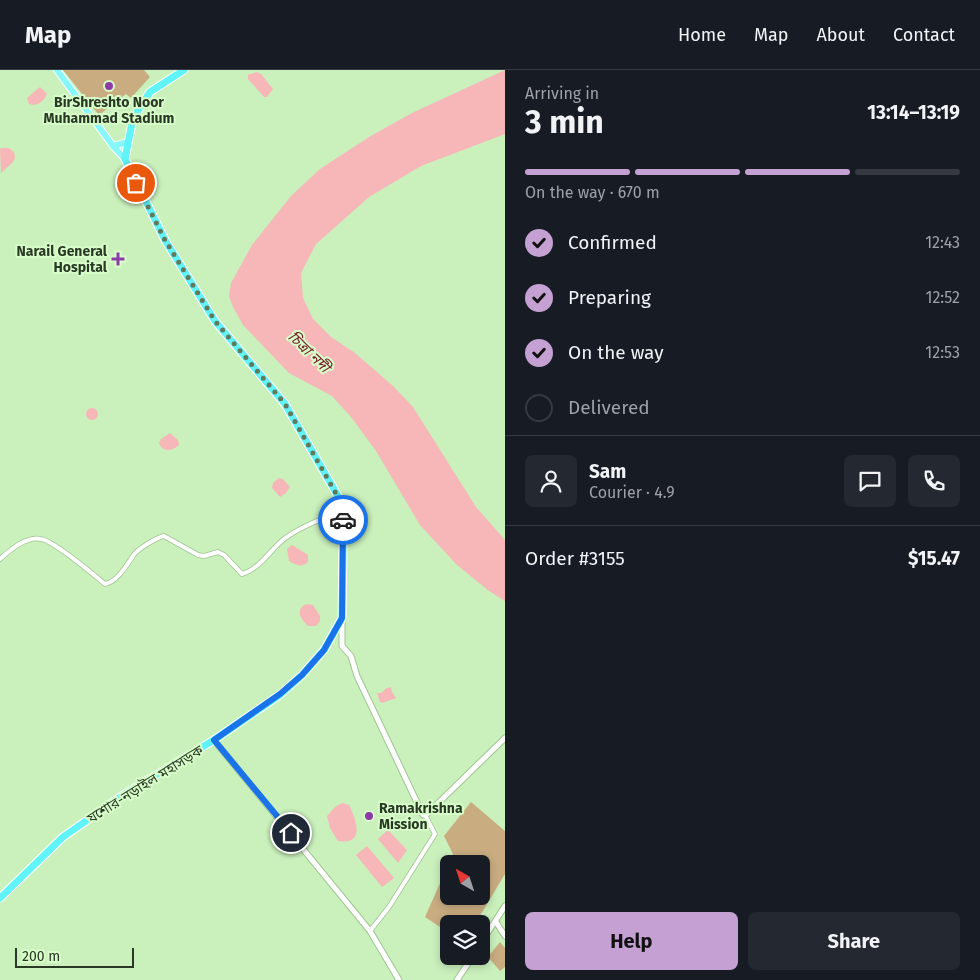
<!DOCTYPE html>
<meta charset="utf-8">
<style>
:root{--surface:#171b24;--page:#242831;--text:#f1f3f6;--muted:#9ea1a6;--line:#363941;--accent:#c4a0d3}
body{margin:0;font-family:"Fira Sans","Noto Sans Bengali",sans-serif;background:var(--page);color:var(--text);height:100vh;display:flex;flex-direction:column;font-size:19px;white-space:nowrap}
*{box-sizing:border-box;margin:0}
p{font-size:16px;color:var(--muted)}
.icon{flex:none;width:28px;height:28px;fill:none;stroke:currentColor;stroke-width:2;stroke-linecap:round;stroke-linejoin:round}
.map{position:relative;flex:1;overflow:hidden}
.details{display:flex;flex-direction:column;background:var(--surface);width:475px}
.details>*{flex:none}
.needle{width:32px;rotate:321deg}
.tools{position:absolute;left:440px;top:785px;display:grid;gap:10px}
.tools a{display:grid;place-items:center;width:50px;height:50px;border-radius:8px;background:var(--surface);box-shadow:0 2px 8px #0003;font-size:25px}
.scale{position:absolute;left:15px;bottom:12px;width:119px;box-sizing:border-box;padding-left:5px;border:2px solid #2a3925;border-top:0;font-size:14px;line-height:18px;white-space:nowrap;color:#2a3925;-webkit-text-stroke:4px #d7fdc9;paint-order:stroke}
.pin{position:absolute;display:grid;place-items:center;width:42px;height:42px;color:#fff;margin:-21px;border:2px solid #fff;border-radius:50%;box-shadow:0 1px 5px #0007}
.courier{position:absolute;display:grid;place-items:center;width:50px;height:50px;margin:-25px;border:4px solid #1a73e8;border-radius:50%;background:#fff;color:#222;box-shadow:0 1px 6px #0007}
.head em{font-style:normal;font-weight:700}
.head div{display:flex;flex-direction:column-reverse}
.head{display:flex;align-items:center;justify-content:space-between;height:85px;padding:0 20px}
h1{font-size:32px;font-weight:700;line-height:38px}
.bar{display:grid;grid-template-columns:repeat(4,1fr);gap:8px 5px;align-content:center;height:60px;padding:0 20px}
.bar i{height:6px;border-radius:4px;background:var(--line)}
.bar .selected{background:var(--accent)}
.bar p{grid-column:span 4}
.line{display:flex;align-items:center;gap:12px;padding:0 20px;border-top:1px solid var(--line)}
.line div{flex:1}
.round{display:grid;place-items:center;flex:none;width:52px;height:52px;border-radius:8px;background:var(--page)}
ol{padding:0 20px;list-style:none}
li{display:flex;align-items:center;gap:15px;height:55px}
li p{margin-inline-start:auto}
li .icon{padding:5px;border-radius:50%;background:var(--accent);color:#111;stroke-width:4}
li:last-child{color:var(--muted)}
li i{width:28px;height:28px;border:2px solid var(--line);border-radius:50%}
.primary-button{display:flex;gap:10px;margin-top:auto;padding:10px 20px}
.primary-button a{flex:1;height:58px;border-radius:8px;background:var(--accent);color:#111;font-size:20px;font-weight:700;line-height:58px;text-align:center}
.primary-button a+a{background:var(--page);color:var(--text)}
header{display:flex;align-items:center;gap:30px;box-sizing:border-box;height:70px;padding:0 25px;background:var(--surface);border-bottom:1px solid var(--line)}
header strong{font-size:24px}
nav{display:flex;gap:28px;margin-inline-start:auto;font-size:18px}
main{display:flex;flex:1;min-height:0}
.map>svg:first-child{display:block}
.green{fill:#c9ac80;fill-rule:evenodd}
.water{fill:#f7b6b7}
.lines{fill:none;stroke-linecap:round;stroke-linejoin:round}
.minor-casing{stroke:#a0c593;stroke-width:5.5}
.tertiary-casing{stroke:#a0c593;stroke-width:7}
.primary-casing{stroke:#fff;stroke-width:8}
.trunk-casing{stroke:#fff;stroke-width:9}
.minor{stroke:#fff;stroke-width:4}
.tertiary{stroke:#fff;stroke-width:5}
.primary{stroke:#88f7fa;stroke-width:6}
.trunk{stroke:#60f4f8;stroke-width:7}
.done{stroke:#62795a;stroke-width:5;stroke-dasharray:0 9}
.route{stroke:#1a73e8;stroke-width:6}
.poi-dot{fill:#8e3aa8;stroke:#d7fdc9;stroke-width:2}
.labels{text-anchor:middle;stroke-width:4;stroke-linejoin:round;paint-order:stroke}
.poi-label{font-size:14px;font-weight:bold;fill:#2a3925;stroke:#d7fdc9}
.street-label{font-size:14px;fill:#2a3925;stroke:#d7fdc9}
.water-label{font-size:15px;font-style:italic;fill:#751927;stroke:#d7fdc9}
</style>
<header>
<strong>Map</strong>
<nav><a>Home</a><a>Map</a><a>About</a><a>Contact</a></nav>
</header>
<main>
<div class="map">
<svg width="505" height="910" viewBox="0 0 505 910">
<rect width="100%" height="100%" fill="#caf0bc"/>
<!-- green -->
<g class="green">
<path d="M63,0h81l6,7 -19,21 -5,-4 -27,21z"/>
<path d="M471,732l34,29v43l-30,50h-26v9l-24,-16 28,-63 -9,-18zM449,794h32v32h-32z"/>
<path d="M500,872l5,6v19l-5,4 -12,-14z"/>
</g>
<!-- water -->
<g class="water">
<path d="M505,0v64l-84,32 -52,31 -53,47 -15,29 2,25 10,21 18,18 24,16 38,33 20,21 63,100 29,33v61l-16,-10 -32,-26 -37,-40 -44,-74 -25,-34 -19,-21 -43,-23 -46,-48 -10,-18 -4,-11 2,-13 21,-38 39,-49 29,-27 49,-32 43,-24z"/>
<path d="M257,2l4,2 12,15 -6,8h-3l-16,-18v-4z"/>
<path d="M40,17l7,7c-3,7 -10,13 -18,10l-2,-6z"/>
<path d="M1,78h8l5,4 1,6 -2,4 -12,11 -1,-24z"/>
<circle cx="92" cy="344" r="6"/>
<path d="M170,363l8,7 1,5c-7,6 -16,8 -20,-2l2,-4z"/>
<path d="M279,408l4,1 7,8 -4,6 -6,4 -8,-9 1,-5z"/>
<path d="M292,475l16,10v7c-6,6 -12,3 -19,-1l-2,-12z"/>
<path d="M306,534l7,1 7,11v5l-4,5h-8c-8,-8 -13,-16 -2,-22z"/>
<path d="M391,617l1,5 4,6 -14,5 -2,-1 -3,-9h5l3,-4z"/>
<path d="M342,733l7,2c7,15 17,40 -11,36l-8,-13 -3,-12 8,-9z"/>
<path d="M388,760l19,20 -9,13 -20,-24z"/>
<path d="M367,776l27,32 -12,9 -26,-32z"/>
</g>
<g class="lines">
<!-- minor casing -->
<g class="minor-casing">
<g id="minor">
<path d="M0,489c10,-9 26,-23 41,-20 13,2 52,35 64,45 13,-3 21,-18 28,-28 4,-7 23,-18 31,-20l34,19 6,1 14,-4 6,3 18,19c18,-5 28,-24 42,-35 13,-10 43,-24 58,-26"/>
<path d="M370,861l19,-24 46,-73 -10,-19"/>
</g>
</g>
<!-- tertiary casing -->
<g class="tertiary-casing">
<g id="tertiary">
<path d="M342,549v27l9,10 6,20 66,139h3l5,-5 74,-72"/>
<path d="M214,670l156,191 29,49"/>
<path d="M496,852l9,14"/>
<path d="M481,873l24,-37"/>
<path d="M457,910l16,-24"/>
</g>
</g>
<!-- primary casing -->
<g class="primary-casing">
<g id="primary">
<path d="M57,0l56,76 12,13"/>
<path d="M113,76l15,-4"/>
</g>
</g>
<!-- trunk casing -->
<g class="trunk-casing">
<path id="trunk" d="M0,828l63,-61 63,-44 88,-53 67,-46 21,-19 22,-25 18,-32 1,-74 -1,-41 -57,-99 -70,-83 -50,-81 -40,-81 7,-36 5,-11 13,-20 34,-22"/>
</g>
<!-- minor -->
<use href="#minor" class="minor"/>
<!-- tertiary -->
<use href="#tertiary" class="tertiary"/>
<!-- primary -->
<use href="#primary" class="primary"/>
<!-- trunk -->
<use href="#trunk" class="trunk"/>
</g>
<g class="lines">
<!-- done -->
<path class="done" d="M136,113l29,57 50,81 70,83 57,100 1,16"/>
<!-- route -->
<path class="route" d="M291,763l-77,-93 66,-46 22,-19 22,-25 18,-32 1,-98"/>
</g>
<!-- markers -->
<g class="poi-dot">
<circle cx="109" cy="16" r="5"/>
<path d="M115.5 181.5h5v5h5v5h-5v5h-5v-5h-5v-5h5z"/>
<circle cx="369" cy="746" r="5"/>
</g>
<g class="labels">
<!-- poi labels -->
<g class="poi-label">
<text x="109" y="37">BirShreshto Noor<tspan x="109" dy="16">Muhammad Stadium</tspan></text>
<text x="107" y="186" text-anchor="end">Narail General<tspan x="107" dy="16">Hospital</tspan></text>
<text x="379" y="743" text-anchor="start">Ramakrishna<tspan x="379" dy="16">Mission</tspan></text>
</g>
<!-- street labels -->
<g class="street-label">
<text transform="translate(145 714) rotate(-32)" y="5">যশোর-নড়াইল মহাসড়ক</text>
</g>
<!-- water labels -->
<g class="water-label">
<text transform="translate(309 282) rotate(44)" y="5">চিত্রা নদী</text>
</g>
</g>
</svg>
<div class="tools">
<a><svg class="needle" viewBox="-14 -14 28 28"><path d="M0-13l5 13h-10z" fill="#e53935"/><path d="M0 13l5-13h-10z" fill="#9ea1a6"/></svg></a>
<a><svg class="icon" aria-label="layers" viewBox="0 0 24 24"><path d="M12 4l9 5-9 5-9-5zM3 14l9 5 9-5"/></svg></a>
</div>
<div class="scale">200 m</div>
<div class="pin" style="left:136px;top:113px;background:#ea580c"><svg class="icon" aria-label="bag" viewBox="0 0 24 24"><path d="M5 8h14l-1 12H6zM9 8a3 3 0 0 1 6 0"/></svg></div>
<div class="pin" style="left:291px;top:763px;background:#1f2937"><svg class="icon" aria-label="home" viewBox="0 0 24 24"><path d="M3 11l9-7 9 7M6 9v11h12V9"/></svg></div>
<div class="courier" style="left:343px;top:450px"><svg class="icon" aria-label="car" viewBox="0 0 24 24"><path d="M5 17H2v-5l4-1 3-4h7l3 4 3 1v5h-3M9 17h6M6 11h13"/><circle cx="7" cy="17" r="2"/><circle cx="17" cy="17" r="2"/></svg></div>
</div>
<section class="details">
<div class="head"><div><h1>3 min</h1><p>Arriving in</p></div><em>13:14–13:19</em></div>
<div class="bar"><i class="selected"></i><i class="selected"></i><i class="selected"></i><i></i><p>On the way · 670 m</p></div>
<ol>
<li><svg class="icon" aria-label="check" viewBox="0 0 24 24"><path d="M5 12l5 5 9-10"/></svg>Confirmed<p>12:43</p></li>
<li><svg class="icon" aria-label="check" viewBox="0 0 24 24"><path d="M5 12l5 5 9-10"/></svg>Preparing<p>12:52</p></li>
<li><svg class="icon" aria-label="check" viewBox="0 0 24 24"><path d="M5 12l5 5 9-10"/></svg>On the way<p>12:53</p></li>
<li><i></i>Delivered</li>
</ol>
<div class="line" style="height:90px"><a class="round"><svg class="icon" aria-label="person" viewBox="0 0 24 24"><circle cx="12" cy="8" r="4"/><path d="M4 21q1-7 8-7t8 7"/></svg></a><div><b>Sam</b><p>Courier · 4.9</p></div><a class="round"><svg class="icon" aria-label="chat" viewBox="0 0 24 24"><path d="M4 5h16v11H9l-5 4z"/></svg></a><a class="round"><svg class="icon" aria-label="phone" viewBox="0 0 24 24"><path d="M5 4h4l2 5-3 2q2 4 5 5l2-3 5 2v4C11 20 4 13 5 4z"/></svg></a></div>
<div class="line" style="height:65px"><div>Order #3155</div><b>$15.47</b></div>
<div class="primary-button"><a>Help</a><a>Share</a></div>
</section>
</main>
